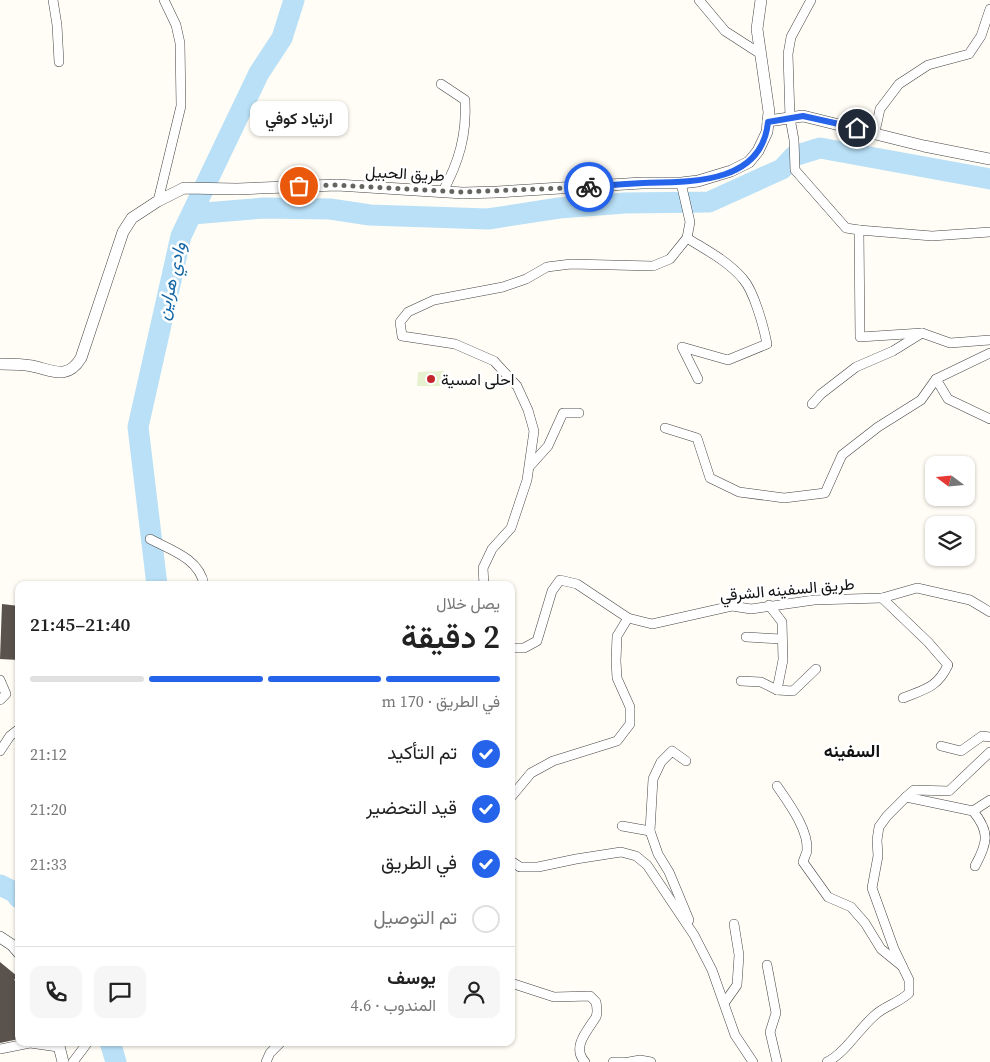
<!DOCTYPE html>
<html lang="ar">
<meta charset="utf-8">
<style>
:root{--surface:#fff;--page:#f6f6f6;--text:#222;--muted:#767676;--line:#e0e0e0;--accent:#2563eb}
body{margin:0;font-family:"Source Serif 4",Vazirmatn,serif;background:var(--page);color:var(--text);direction:rtl;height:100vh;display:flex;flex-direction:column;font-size:19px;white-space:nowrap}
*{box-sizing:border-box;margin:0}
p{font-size:16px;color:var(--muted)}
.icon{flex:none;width:28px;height:28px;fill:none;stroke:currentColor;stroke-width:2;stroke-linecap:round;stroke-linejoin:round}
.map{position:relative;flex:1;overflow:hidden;direction:ltr}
.drawer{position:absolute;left:15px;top:581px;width:500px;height:465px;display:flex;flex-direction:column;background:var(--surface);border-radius:10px;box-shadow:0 1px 4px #0004;direction:rtl}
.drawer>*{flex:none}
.needle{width:32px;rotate:286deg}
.fabs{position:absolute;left:925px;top:456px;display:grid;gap:10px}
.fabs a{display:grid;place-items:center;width:50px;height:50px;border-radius:10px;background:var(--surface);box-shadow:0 1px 4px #0004;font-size:25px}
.pin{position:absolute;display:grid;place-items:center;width:42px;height:42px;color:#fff;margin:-21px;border:2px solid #fff;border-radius:50%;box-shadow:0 1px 5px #0007}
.courier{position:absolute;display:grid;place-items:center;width:50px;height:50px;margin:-25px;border:4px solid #2563eb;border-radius:50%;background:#fff;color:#222;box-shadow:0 1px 6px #0007}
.bubble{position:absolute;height:35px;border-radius:10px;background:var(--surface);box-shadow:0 1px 4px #0004;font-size:16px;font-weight:600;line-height:35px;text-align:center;direction:rtl}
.head em{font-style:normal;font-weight:600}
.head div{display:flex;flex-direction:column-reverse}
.head{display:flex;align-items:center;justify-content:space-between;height:85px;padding:0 15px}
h1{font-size:32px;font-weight:600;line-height:38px}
.bar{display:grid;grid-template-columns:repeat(4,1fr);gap:8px 5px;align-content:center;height:60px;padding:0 15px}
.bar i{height:6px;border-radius:4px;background:var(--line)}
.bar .active{background:var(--accent)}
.bar p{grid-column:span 4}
.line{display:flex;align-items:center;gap:12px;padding:0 15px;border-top:1px solid var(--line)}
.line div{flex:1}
.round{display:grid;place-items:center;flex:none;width:52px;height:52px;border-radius:10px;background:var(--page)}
ol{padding:0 15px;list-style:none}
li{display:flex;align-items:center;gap:15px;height:55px}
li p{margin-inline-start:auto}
li .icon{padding:5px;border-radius:50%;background:var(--accent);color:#fff;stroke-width:4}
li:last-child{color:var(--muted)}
li i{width:28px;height:28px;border:2px solid var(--line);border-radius:50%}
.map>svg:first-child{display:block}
.pitch{fill:#e6f2cf}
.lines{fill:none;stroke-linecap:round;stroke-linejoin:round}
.river{stroke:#b9e0f7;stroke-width:21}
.building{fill:#5a524d}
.minor-casing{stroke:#444;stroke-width:10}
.tertiary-casing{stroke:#444;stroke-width:12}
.minor{stroke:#fff;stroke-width:9}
.tertiary{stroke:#fff;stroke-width:11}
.done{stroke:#646461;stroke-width:5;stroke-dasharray:0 9}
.route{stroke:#2563eb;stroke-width:6}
.poi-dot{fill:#c4262e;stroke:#fff;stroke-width:2}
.labels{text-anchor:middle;stroke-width:5;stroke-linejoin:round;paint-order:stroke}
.street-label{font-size:16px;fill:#111;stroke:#fff}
.poi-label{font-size:16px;fill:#111;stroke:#fff;text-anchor:start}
.water-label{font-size:18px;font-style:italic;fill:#1768a6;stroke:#fff}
.neighbourhood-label{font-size:18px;font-weight:bold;fill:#111;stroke:#fff}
</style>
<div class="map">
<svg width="990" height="1062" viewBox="0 0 990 1062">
<rect width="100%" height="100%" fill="#fffdf5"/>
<!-- pitch -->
<path class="pitch" d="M444,371l-1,15h-26l1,-14z"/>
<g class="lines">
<!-- river -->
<g class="river">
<path d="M192,214l72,-6 66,1 40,6 118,4 71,-11 66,-5 84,-1 73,-33 12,-13 26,-8 170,31"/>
<path d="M157,585l-19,-158 43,-191 78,-163 23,-35 12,-38"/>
<path d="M0,885l14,7 5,6"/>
<path d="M110,1042l6,20"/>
</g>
</g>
<!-- building -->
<g class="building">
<path d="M2,604l17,2v54l-19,-1z"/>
<path d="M0,962l17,14 -3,4 5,3v56l-19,4z"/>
</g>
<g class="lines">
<!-- minor casing -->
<g class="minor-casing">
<g id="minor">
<path d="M53,0l4,25 2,37"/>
<path d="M699,0l26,31 34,22"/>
<path d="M811,0l-20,37 -3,17 2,64 4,22 1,30 51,58 13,2"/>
<path d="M441,84l24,16c2,34 -6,62 -22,91"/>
<path d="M875,132l5,-23 19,-25 29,-19 41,-11 12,-18 9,-27"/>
<path d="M158,201l23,-95 -1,-63 -4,-18 -12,-25"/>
<path d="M687,238c19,12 41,23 56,41 11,12 21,49 24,65l-39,16 -46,-13 16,32"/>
<path d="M922,333l-62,4 -1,-107 73,6 58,-4"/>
<path d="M936,379l12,20 42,20"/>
<path d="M812,404l9,-10 35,-27 37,-16 29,-18 28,10 40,-3"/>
<path d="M665,428l32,10 13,40 29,14 45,6 41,-5 17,-38 36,-28 43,-27 15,-21 54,-26"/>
<path d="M530,466l18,-20 15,-33h16"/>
<path d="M150,539c21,11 50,20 54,46"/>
<path d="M484,585l-1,-17 9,-19 19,-21 16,-48 7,-49 -6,-21 -11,-24 -23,-25 -39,-17 -53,-8 -2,-14 8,-10 26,-12 69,-13 23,-8 21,-12 24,-3 82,2 17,-7 17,-21 3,-16 -9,-39"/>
<path d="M882,598l46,44 20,23c-11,23 -23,24 -45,33"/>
<path d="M769,605l13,17 1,38 -6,30 16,1 23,-22"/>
<path d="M746,637l36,2"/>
<path d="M511,648h13l13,-7 15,-50 8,-11 17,4 51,34 24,6 80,-18 19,3 63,-9 68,-2 35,-10 53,12 20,12"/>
<path d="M0,680l6,14 -6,6"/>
<path d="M741,681l20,1 16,8"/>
<path d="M941,746l20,5 21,-15 8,1"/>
<path d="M0,751l10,-15 9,-7"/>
<path d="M686,761l-14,-10 -11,11 -8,17 -3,52 8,23 11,18 20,48"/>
<path d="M777,786c11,16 32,44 30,65 -1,3 -3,8 -4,11l25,35 23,10 14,16 16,26 21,17"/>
<path d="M511,797l20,-24 22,-12 64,-20 13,-17v-17l-13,-29 -1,-17 1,-25 11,-18"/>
<path d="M906,797l8,-7 35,1 41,-39"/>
<path d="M973,811c17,21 15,31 2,55"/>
<path d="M622,826l28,5"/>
<path d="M511,861l9,6h18l38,-8 45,-7 15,4 11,9 47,70 18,35 23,65 18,27"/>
<path d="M767,965l9,48 -6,19 7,30"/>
<path d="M511,983l43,14 36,-1 6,6c1,5 2,10 0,15 -8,13 -25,30 -11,45"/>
<path d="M725,1002l12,-17 2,-30 -5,-31"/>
<path d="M0,1049l30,-6 28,4"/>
<path d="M73,1062l15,-20"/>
<path d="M266,1062l4,-9 11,-11"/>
<path d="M613,1062h11"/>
<path d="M629,1062l11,-2 11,2"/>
<path d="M827,1062c19,-10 31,-32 47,-46 10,-10 25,-13 35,-23v-13l-15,-31 -22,-61 6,-32 -1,-16 2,-13 8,-11 19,-19 67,14 17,-11"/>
</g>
</g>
<!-- tertiary casing -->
<g class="tertiary-casing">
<g id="tertiary">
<path d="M768,121l35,-5 121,30 66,13"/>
<path d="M0,364c10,0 22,0 32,2 20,4 35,15 49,-8l42,-126 9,-14 26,-17 26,-13 53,1 100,-4 126,8 34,-1 145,-9h39l17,-2 33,-10 18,-9 9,-11 9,-19 2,-20 -12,-83 4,-29"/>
<path d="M0,937l12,8 7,8"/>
<path d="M58,1042l5,20"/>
</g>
</g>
<!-- minor -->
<use href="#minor" class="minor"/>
<!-- tertiary -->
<use href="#tertiary" class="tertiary"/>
</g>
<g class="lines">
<!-- done -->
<path class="done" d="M299,186l38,-1 126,7 126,-5"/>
<!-- route -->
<path class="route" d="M589,187c18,-2 36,-3 54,-4 48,-1 119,1 125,-61l35,-6 54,12"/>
</g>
<!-- markers -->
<circle class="poi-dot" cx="431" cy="379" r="5"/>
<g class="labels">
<!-- street labels -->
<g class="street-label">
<text transform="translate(405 173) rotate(3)" y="6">طريق الحبيل</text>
<text transform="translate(787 589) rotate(-5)" y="6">طريق السفينه الشرقي</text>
</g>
<!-- poi labels -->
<g class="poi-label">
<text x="441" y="385">احلى امسية</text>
</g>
<!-- water labels -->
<g class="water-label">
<text transform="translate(171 281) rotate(-77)" y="6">وادي هراين</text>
</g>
<!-- neighbourhood labels -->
<g class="neighbourhood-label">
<text x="852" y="757">السفينه</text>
</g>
</g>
</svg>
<div class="fabs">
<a><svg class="needle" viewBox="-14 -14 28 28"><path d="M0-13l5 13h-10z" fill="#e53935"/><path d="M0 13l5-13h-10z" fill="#767676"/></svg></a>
<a><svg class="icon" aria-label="layers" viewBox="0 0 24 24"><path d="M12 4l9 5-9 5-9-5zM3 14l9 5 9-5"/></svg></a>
</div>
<div class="pin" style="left:299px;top:186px;background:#ea580c"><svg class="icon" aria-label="bag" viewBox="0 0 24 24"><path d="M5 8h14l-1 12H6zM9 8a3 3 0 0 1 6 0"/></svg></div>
<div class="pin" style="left:857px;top:128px;background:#1f2937"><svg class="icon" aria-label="home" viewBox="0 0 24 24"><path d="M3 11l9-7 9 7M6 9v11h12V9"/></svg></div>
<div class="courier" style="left:589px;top:187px"><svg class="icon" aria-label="bike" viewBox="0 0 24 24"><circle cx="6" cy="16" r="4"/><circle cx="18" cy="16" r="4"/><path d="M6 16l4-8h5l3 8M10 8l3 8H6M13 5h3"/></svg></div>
<div class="bubble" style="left:250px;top:101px;width:98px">ارتياد كوفي</div>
<section class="drawer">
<div class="head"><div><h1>2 دقيقة</h1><p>يصل خلال</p></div><em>21:40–21:45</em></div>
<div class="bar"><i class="active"></i><i class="active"></i><i class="active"></i><i></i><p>في الطريق · 170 m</p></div>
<ol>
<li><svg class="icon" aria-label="check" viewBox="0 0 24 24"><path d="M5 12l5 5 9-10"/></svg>تم التأكيد<p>21:12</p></li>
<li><svg class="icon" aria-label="check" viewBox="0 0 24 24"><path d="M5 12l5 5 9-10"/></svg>قيد التحضير<p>21:20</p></li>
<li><svg class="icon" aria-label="check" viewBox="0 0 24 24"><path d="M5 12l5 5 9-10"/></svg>في الطريق<p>21:33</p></li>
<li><i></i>تم التوصيل</li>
</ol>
<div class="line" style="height:90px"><a class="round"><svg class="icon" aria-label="person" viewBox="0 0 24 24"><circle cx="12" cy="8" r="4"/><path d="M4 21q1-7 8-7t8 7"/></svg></a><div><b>يوسف</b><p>المندوب · 4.6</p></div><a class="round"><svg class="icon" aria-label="chat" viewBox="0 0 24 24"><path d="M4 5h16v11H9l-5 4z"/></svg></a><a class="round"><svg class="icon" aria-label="phone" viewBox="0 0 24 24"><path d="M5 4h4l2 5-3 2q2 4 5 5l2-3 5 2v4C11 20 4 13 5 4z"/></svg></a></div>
</section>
</div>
